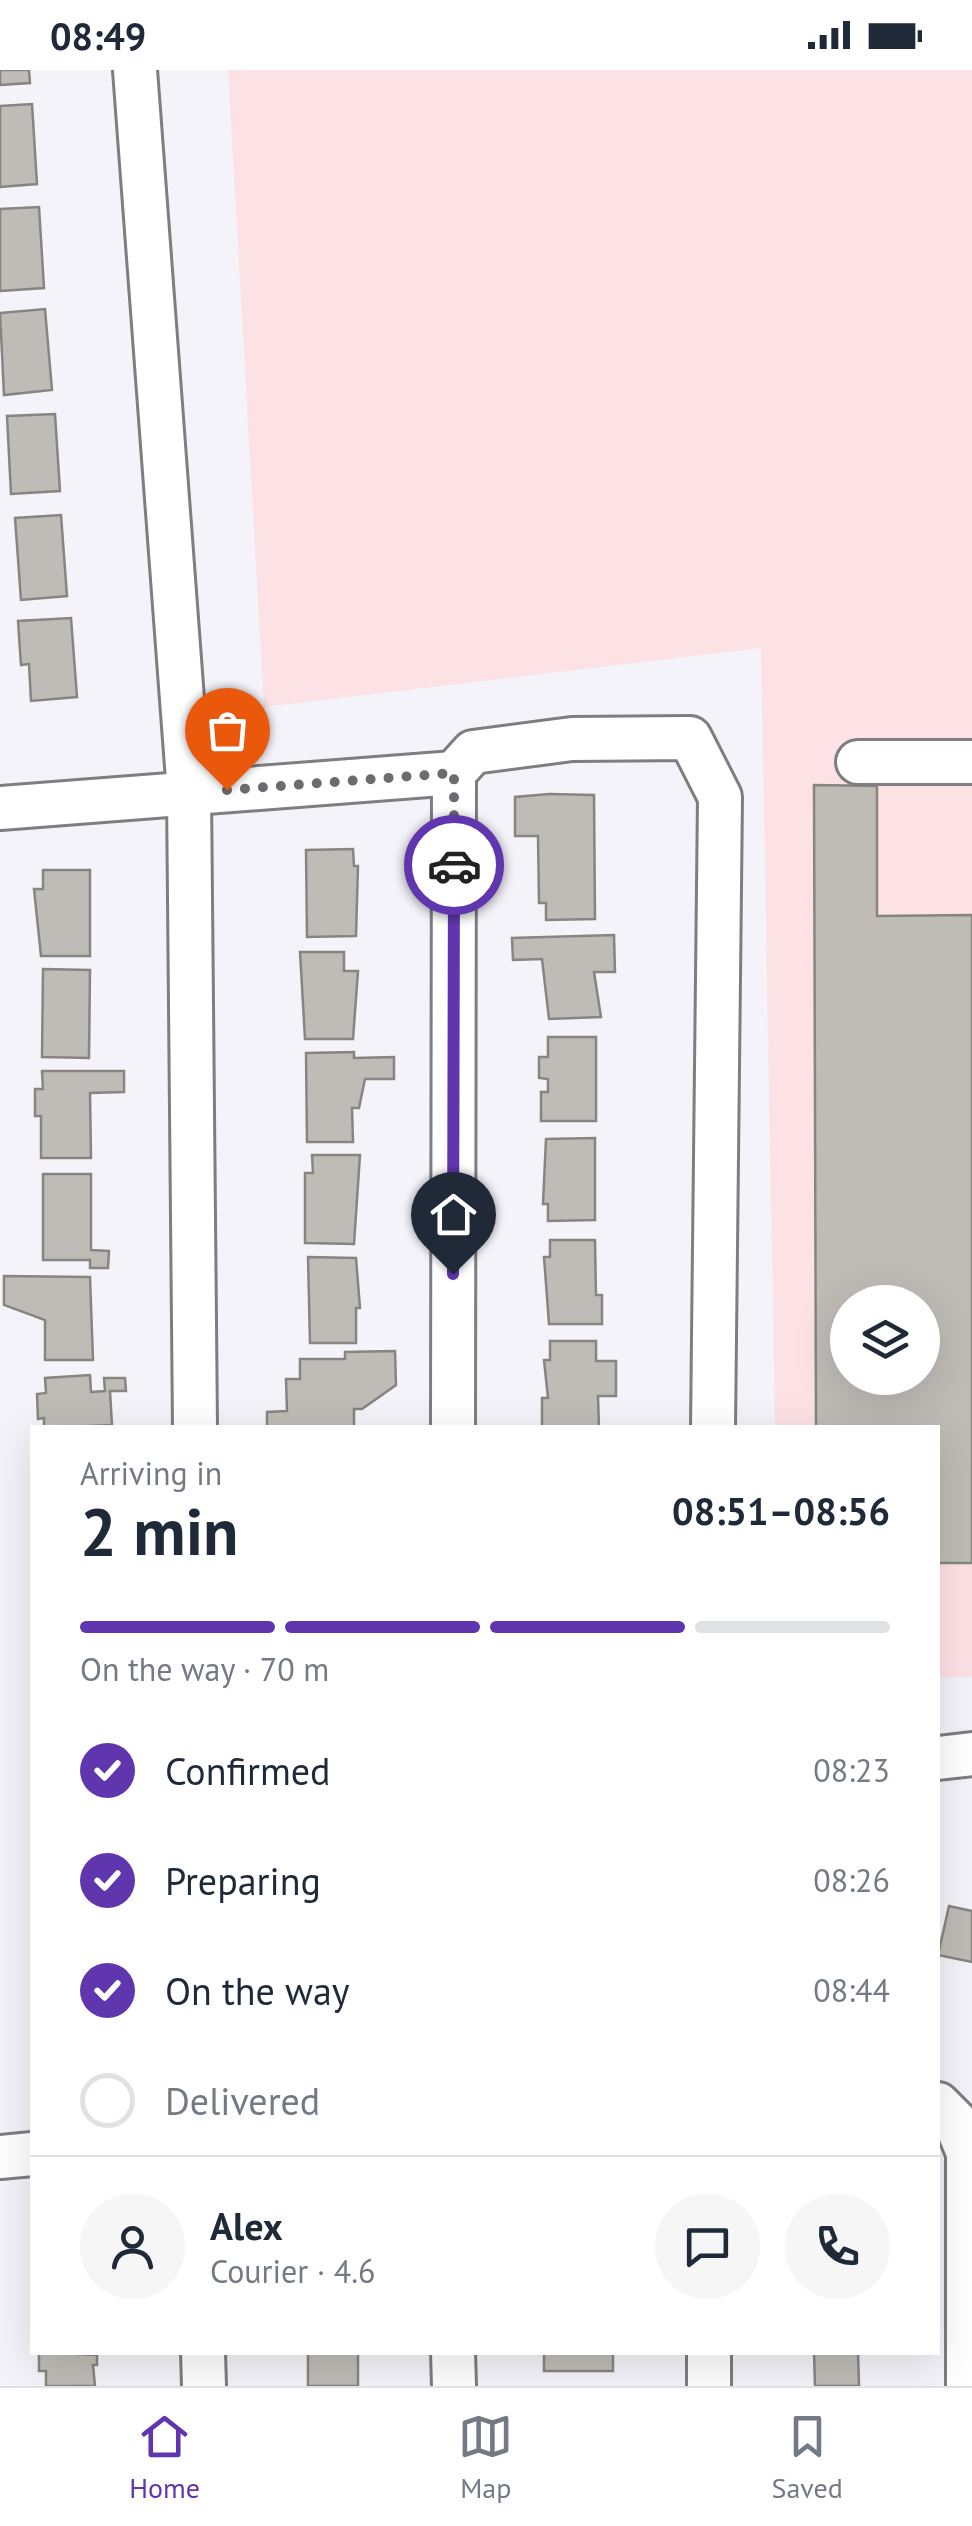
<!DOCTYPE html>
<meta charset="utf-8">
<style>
:root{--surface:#fff;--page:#f6f6f7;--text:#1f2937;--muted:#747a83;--line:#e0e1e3;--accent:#6036ae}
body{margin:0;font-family:"PT Sans",sans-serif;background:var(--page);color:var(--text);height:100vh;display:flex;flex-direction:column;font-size:38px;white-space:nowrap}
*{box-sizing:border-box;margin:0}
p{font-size:32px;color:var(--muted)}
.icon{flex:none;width:55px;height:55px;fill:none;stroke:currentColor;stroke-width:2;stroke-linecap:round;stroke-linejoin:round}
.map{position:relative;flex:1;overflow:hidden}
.panel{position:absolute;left:30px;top:1355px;width:910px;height:930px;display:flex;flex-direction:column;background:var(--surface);border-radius:0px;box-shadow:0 10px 40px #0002}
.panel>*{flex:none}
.fabs{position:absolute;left:830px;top:1215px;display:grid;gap:20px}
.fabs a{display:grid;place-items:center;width:110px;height:110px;border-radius:50%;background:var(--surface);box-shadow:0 10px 40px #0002;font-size:50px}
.pin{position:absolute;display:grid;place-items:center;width:85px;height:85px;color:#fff;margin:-102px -42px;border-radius:50% 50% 50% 0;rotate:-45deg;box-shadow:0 0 10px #0007}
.pin .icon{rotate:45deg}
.courier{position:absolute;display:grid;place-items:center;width:100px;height:100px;margin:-50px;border:8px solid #6036ae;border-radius:50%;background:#fff;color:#222;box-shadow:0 2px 12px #0007}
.head em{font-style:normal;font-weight:700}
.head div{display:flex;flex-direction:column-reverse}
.head{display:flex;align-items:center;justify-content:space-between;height:170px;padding:0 50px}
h1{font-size:65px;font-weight:700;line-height:75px}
.bar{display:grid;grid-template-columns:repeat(4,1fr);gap:15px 10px;align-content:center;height:120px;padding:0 50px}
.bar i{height:12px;border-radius:8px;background:var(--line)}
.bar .current{background:var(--accent)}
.bar p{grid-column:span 4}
.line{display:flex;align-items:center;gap:25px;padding:0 50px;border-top:2px solid var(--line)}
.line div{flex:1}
.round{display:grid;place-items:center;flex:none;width:105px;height:105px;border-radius:52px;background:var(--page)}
ol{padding:0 50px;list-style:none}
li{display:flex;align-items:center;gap:30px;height:110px}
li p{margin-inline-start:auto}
li .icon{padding:10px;border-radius:50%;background:var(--accent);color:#fff;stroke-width:4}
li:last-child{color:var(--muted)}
li i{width:55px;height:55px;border:5px solid var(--line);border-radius:50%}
.status{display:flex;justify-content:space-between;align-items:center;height:70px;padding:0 50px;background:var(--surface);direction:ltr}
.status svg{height:28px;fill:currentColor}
.dock{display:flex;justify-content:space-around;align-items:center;height:140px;border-top:2px solid var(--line);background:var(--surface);font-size:28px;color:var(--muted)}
.dock a{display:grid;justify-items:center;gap:5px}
.dock .current{color:var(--accent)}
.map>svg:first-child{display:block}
.industrial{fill:#fde2e5;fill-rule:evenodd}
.building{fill:#bfbbb6;stroke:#888580;stroke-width:2.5;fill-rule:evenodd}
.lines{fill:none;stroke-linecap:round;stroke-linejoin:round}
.minor-casing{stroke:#7d7d82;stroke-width:48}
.minor{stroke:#fff;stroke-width:42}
.done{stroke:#6c6c70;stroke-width:10;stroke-dasharray:0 18}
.route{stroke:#6036ae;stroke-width:12}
</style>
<div class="status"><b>08:49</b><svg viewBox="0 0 49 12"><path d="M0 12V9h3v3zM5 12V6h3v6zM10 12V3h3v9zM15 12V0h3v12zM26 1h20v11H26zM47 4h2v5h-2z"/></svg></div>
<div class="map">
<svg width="972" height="2316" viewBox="0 0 972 2316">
<rect width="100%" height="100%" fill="#f3f3f9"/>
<!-- industrial -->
<path class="industrial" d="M228,0h744v1607l-34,1v-250l-163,-1 -14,-779 -497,59zM848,1232h74v76h-74z"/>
<!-- building -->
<g class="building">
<path d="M0,0h29l1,13 -30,2z"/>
<path d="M32,34l5,80 -37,3v-81z"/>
<path d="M39,137l5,81 -44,3v-82z"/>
<path d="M45,239l7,81 -48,5 -4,-82z"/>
<path d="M55,344l5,77 -49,3 -4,-78z"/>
<path d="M61,445l6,81 -46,4 -6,-82z"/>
<path d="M71,548l6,79 -46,4 -2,-37 -8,1 -3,-44z"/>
<path d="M814,715l63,1v130l95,-1v648h-34v-135h-122zM848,1232h74v76h-74z"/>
<path d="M549,724l45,1 1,124 -49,1v-17h-7l-1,-67h-23v-39z"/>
<path d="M353,779l1,17h4l-2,70 -49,1 -1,-87z"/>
<path d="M43,800h47v86h-49l-7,-67h9z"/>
<path d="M614,865l1,37h-21l7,45 -52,2 -7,-60 -29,1 -1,-22z"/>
<path d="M300,882h44v19h14l-5,68h-48z"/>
<path d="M43,899l47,1 -1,88 -47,-1z"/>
<path d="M548,967h48v84h-55v-29h7v-13l-9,-1v-21h9z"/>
<path d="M354,982v6l40,-1v22h-29l-6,29h-7l1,34h-46l-1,-89z"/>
<path d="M42,1001h82v21l-34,1 1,65h-50v-42h-6v-27h8z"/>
<path d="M595,1068v82l-47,1v-17h-5l3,-65z"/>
<path d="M312,1085h48l-6,89 -49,-1v-70h8z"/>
<path d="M43,1104h48v76l18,1 -1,17h-18v-8h-47z"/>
<path d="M550,1170h45l1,55h6v29h-53l-5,-67h6z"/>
<path d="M308,1187l48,1 4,50h-4v35h-46z"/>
<path d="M4,1206l86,1 3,83h-48v-40l-41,-15z"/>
<path d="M550,1271h46v20h20v35h-18l1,32h-57v-30h6l-4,-38h6z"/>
<path d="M395,1281l1,34 -34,24h-8v19h-87v-16l20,-1 -1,-32h14v-20h45v-7z"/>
<path d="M90,1305l1,17 14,-1 -1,-13h21l1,13h-16l2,34 -68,3v-10l-6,1 -1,-25 9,-1 -1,-15z"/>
<path d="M949,1836l23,5v51l-34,-7z"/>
<path d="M39,2282l58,3v10h-4l2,21h-49v-15h-7z"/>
<rect x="308" y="2282" width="50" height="34"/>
<rect x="544" y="2282" width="69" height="19"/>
<path d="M814,2282h44l1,34h-44z"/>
</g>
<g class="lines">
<!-- minor casing -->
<g class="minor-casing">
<g id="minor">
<path d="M135,0l54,723 6,635"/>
<path d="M858,692h114"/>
<path d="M454,703l19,-21 99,-13 118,-1 30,59 -7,631"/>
<path d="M0,738l454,-35"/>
<path d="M453,1358l1,-655"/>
<path d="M938,1688l34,-4"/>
<path d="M938,2034l17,17 13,32v233"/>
<path d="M0,2087l32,-3"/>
<path d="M203,2282l1,34"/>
<path d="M453,2282l1,34"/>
<path d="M709,2316v-34"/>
</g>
</g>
<!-- minor -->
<use href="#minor" class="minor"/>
</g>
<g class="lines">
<!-- done -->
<path class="done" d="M227,720l227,-17v92"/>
<!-- route -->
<path class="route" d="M453,1204l1,-409"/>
</g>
</svg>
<div class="fabs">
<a><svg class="icon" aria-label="layers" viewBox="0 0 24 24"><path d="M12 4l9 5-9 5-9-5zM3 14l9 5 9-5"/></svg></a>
</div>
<div class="pin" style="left:227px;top:720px;background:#ea580c"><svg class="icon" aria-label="bag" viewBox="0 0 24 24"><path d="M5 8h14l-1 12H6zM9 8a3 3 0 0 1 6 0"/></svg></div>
<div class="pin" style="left:453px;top:1204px;background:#1f2937"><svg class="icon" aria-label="home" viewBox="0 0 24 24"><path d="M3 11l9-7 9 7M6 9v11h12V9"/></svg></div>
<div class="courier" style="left:454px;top:795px"><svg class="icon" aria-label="car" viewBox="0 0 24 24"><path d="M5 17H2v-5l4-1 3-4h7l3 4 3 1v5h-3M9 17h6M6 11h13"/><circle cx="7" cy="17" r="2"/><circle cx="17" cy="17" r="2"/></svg></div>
<section class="panel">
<div class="head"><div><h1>2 min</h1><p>Arriving in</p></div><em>08:51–08:56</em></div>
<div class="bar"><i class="current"></i><i class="current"></i><i class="current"></i><i></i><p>On the way · 70 m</p></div>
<ol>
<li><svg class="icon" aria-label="check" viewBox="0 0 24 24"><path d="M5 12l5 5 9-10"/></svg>Confirmed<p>08:23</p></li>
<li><svg class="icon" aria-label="check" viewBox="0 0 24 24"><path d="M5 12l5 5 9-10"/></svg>Preparing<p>08:26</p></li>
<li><svg class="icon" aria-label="check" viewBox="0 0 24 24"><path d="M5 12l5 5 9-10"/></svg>On the way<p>08:44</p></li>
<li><i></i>Delivered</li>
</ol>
<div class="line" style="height:180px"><a class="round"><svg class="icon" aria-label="person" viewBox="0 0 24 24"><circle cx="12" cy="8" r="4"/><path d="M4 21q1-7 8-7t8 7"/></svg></a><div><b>Alex</b><p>Courier · 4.6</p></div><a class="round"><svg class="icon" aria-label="chat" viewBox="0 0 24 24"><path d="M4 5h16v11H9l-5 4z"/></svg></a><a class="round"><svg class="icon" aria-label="phone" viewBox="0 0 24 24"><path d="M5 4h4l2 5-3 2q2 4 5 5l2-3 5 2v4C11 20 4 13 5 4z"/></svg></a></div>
</section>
</div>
<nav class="dock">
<a class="current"><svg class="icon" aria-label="home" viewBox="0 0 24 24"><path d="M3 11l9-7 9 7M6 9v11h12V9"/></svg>Home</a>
<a><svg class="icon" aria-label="map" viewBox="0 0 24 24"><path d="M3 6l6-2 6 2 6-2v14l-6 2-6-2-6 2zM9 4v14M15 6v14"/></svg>Map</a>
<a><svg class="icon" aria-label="saved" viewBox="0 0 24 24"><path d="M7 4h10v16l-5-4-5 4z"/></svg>Saved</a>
</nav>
